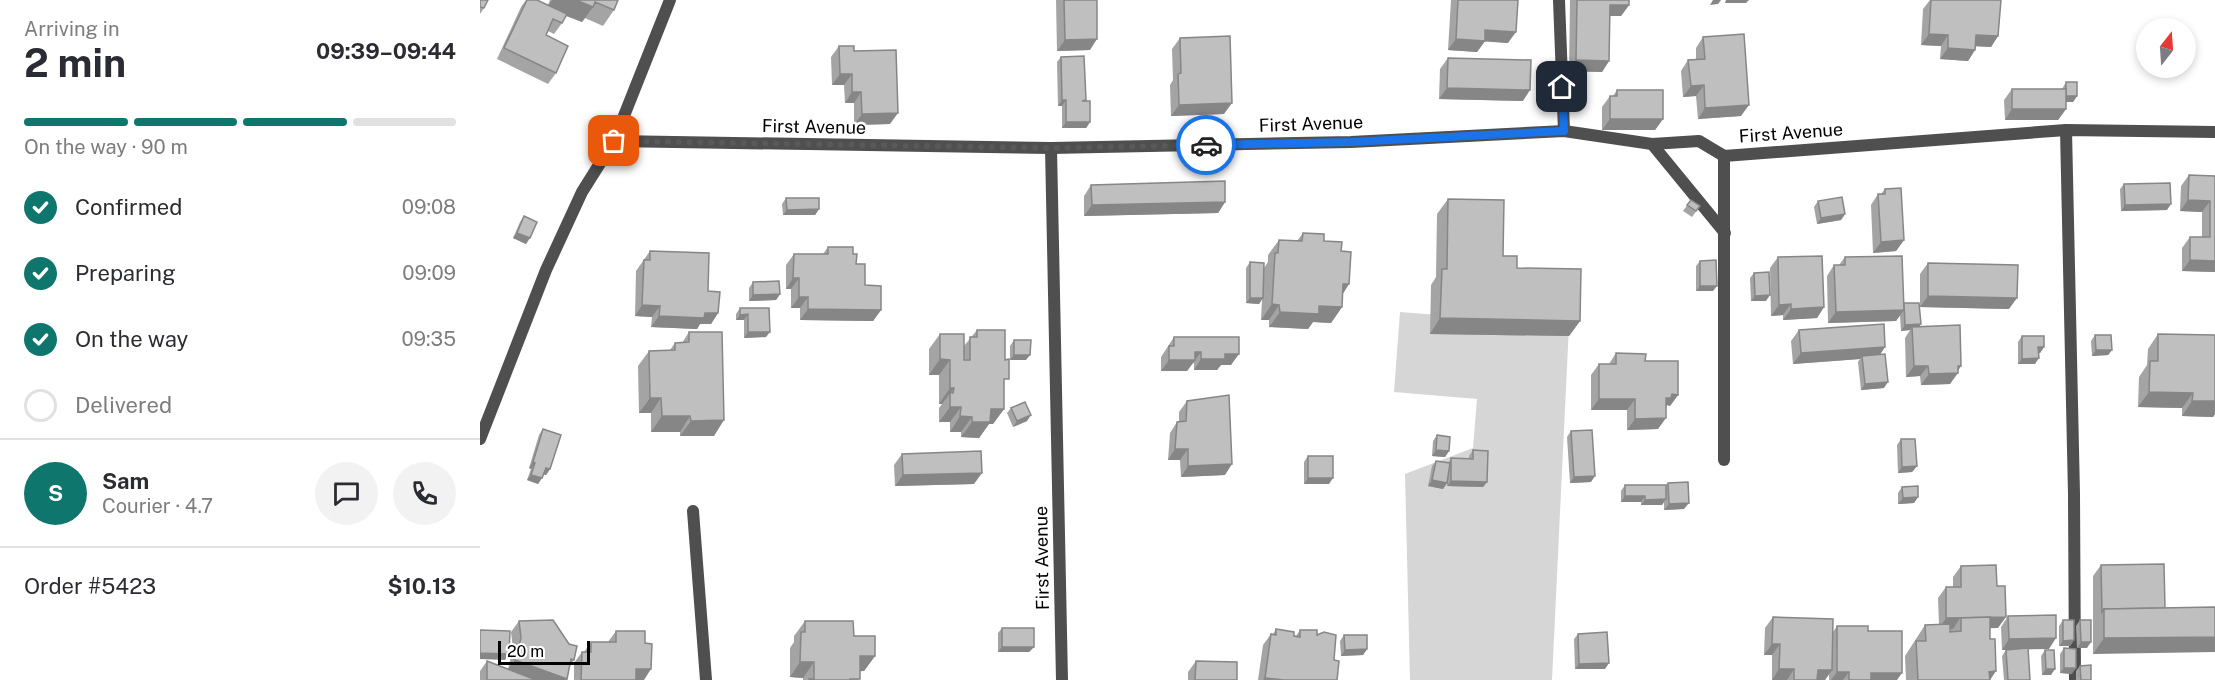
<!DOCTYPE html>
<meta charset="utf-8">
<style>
:root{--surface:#fff;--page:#f2f2f3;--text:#2b2b33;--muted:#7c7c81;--line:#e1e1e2;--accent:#0f766e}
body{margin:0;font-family:"Public Sans",sans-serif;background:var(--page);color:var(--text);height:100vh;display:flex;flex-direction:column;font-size:22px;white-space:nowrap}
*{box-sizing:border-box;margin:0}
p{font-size:20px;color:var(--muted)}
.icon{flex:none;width:33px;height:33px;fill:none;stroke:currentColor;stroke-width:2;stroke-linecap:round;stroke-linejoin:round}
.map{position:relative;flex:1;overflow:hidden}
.side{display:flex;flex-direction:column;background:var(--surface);width:480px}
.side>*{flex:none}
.needle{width:39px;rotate:17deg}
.buttons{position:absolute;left:1656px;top:18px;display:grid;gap:12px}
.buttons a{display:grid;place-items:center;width:60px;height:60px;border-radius:50%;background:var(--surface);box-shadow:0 3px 9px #0003;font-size:30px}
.scale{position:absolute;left:18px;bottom:15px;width:92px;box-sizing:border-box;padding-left:6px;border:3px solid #000;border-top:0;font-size:16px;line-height:21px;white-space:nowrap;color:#000;-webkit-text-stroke:4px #fff;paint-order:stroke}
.pin{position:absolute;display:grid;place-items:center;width:51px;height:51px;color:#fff;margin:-26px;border-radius:12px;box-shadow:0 3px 9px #0006}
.courier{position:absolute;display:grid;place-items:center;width:60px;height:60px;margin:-30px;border:4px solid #1a73e8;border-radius:50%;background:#fff;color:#222;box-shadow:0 2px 8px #0007}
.head em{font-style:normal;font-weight:700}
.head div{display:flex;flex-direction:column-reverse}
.head{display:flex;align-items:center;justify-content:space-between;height:102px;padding:0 24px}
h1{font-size:39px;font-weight:700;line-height:45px}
.bar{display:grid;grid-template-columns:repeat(4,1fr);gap:9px 6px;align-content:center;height:72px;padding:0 24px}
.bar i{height:8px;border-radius:4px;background:var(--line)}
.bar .active{background:var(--accent)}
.bar p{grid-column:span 4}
.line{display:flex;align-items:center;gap:15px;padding:0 24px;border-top:2px solid var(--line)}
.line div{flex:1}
.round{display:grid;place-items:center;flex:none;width:63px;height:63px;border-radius:32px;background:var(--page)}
ol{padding:0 24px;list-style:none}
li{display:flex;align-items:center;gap:18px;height:66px}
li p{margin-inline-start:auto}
li .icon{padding:6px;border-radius:50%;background:var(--accent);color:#fff;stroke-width:4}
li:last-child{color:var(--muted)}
li i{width:33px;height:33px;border:3px solid var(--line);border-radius:50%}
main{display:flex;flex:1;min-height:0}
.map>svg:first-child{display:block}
.park{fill:#d6d6d6}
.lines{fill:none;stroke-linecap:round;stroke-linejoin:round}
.lane{stroke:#4f4f4f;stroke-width:12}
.street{stroke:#4f4f4f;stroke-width:12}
.wall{fill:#a4a4a4}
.shaded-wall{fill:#868686}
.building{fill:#bfbfbf;stroke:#868686;stroke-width:1.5}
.done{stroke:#595959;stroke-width:6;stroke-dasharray:0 10.8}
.route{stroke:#1a73e8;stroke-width:8}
.labels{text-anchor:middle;stroke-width:5;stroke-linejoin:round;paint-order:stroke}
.street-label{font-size:18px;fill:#000;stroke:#fff}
</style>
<main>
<section class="side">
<div class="head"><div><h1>2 min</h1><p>Arriving in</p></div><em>09:39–09:44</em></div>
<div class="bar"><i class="active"></i><i class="active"></i><i class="active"></i><i></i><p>On the way · 90 m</p></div>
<ol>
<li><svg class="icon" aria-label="check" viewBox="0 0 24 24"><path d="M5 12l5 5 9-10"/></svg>Confirmed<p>09:08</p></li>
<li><svg class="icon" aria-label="check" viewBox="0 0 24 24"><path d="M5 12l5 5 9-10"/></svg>Preparing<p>09:09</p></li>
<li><svg class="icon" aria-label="check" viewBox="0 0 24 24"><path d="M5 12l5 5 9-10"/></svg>On the way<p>09:35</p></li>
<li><i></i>Delivered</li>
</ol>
<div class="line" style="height:108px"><b class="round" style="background:var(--accent);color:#fff">S</b><div><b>Sam</b><p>Courier · 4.7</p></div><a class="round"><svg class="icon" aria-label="chat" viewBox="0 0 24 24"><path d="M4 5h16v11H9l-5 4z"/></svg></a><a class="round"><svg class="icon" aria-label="phone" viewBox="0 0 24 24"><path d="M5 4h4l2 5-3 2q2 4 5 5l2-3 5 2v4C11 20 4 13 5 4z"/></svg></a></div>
<div class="line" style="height:78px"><div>Order #5423</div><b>$10.13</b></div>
</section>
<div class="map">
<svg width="1735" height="680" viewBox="0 0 1735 680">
<rect width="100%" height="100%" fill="#fff"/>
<!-- park -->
<path class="park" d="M920,312l169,13 -17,355h-142l-5,-206 68,-26 4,-49 -83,-7z"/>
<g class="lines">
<!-- lane -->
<path class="lane" d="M213,511l13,169"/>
<!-- street -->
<g class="street">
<path d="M1079,0l5,131"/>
<path d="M1586,130l8,364 1,186"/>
<path d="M134,141l437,7 300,-6 213,-11 88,13 47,-3 25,15 342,-26 149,2"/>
<path d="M1172,144l73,89"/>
<path d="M571,148l11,532"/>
<path d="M1244,156v304"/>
<path d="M0,439l66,-169 36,-78 32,-51 56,-141"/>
</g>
</g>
<!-- wall -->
<g class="wall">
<path d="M0,0l4,8 -4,6z"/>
<path d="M46,0h11l11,5 2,-5h68l-4,10 -11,16 -18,-8 -3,4 -16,-6 -4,7 -8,11 -6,-3 -2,4 10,38 -8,11 -51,-25 24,-52z"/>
<path d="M576,0h41l-7,50 -33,1z"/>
<path d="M971,0h67l-10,43 -23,-2 -8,11 -29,-2z"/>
<path d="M1090,0h59v5l-8,11h-11l-1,45 -7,11 -33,-1z"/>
<path d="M1450,0h71l-3,36 -7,11 -15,-1 -1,4 -7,11 -28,-2 1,-13 -20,-1 2,-36z"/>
<path d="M1223,37l38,79 -43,3 -2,-23 -13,1 -2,-26 7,-11 8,-1v-11z"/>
<path d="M700,38l44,76 -53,2 -1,-31 3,-5 -1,-31z"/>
<path d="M359,46l15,5 36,73 -36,1v-22h-9l-1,-18h-12l-1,-28z"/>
<path d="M581,57l24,44 5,21 -4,6h-24v-22h-4l-1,-44z"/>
<path d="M968,58l75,43 -84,-2 1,-30z"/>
<path d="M1586,82l11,14 -4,6h-7v7l-8,11h-53l-1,-20 8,-11h50z"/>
<path d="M1137,90l46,29 -8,11h-53v-23l8,-11h3z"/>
<path d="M1709,175l26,1v96l-33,-1v-23l8,-11h12v-25l-22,-1 1,-25z"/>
<path d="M1644,184l43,26 -46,1 -1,-22z"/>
<path d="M611,185l134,17 -7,11 -134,3v-20z"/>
<path d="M1405,189l19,51 -8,11 -23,2 -2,-48 7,-11h3z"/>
<path d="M306,198l33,11 -4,6h-32l-1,-11z"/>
<path d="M968,199l55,57 77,65 -11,15 -139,-2 1,-49 5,-8 1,-63z"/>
<path d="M1211,200l9,6 -8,11 -9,-6z"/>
<path d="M1338,201l27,13 -4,6 -24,4 -3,-17z"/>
<path d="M44,216l2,28 -13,-6 7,-16z"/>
<path d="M823,233l21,8 17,10 8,33 -7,10v13l-11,16 -18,-1 -5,7 -39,-2v-7h-8l1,-21 -3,5 -13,-1v-35l4,-6 14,6 4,-6v-7l11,-15 18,1z"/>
<path d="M348,247l25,7 12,31 16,25 -8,11 -73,-1v-12h-9v-19h-5v-24l8,-11h29z"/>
<path d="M170,251l58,40 10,22 -7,11h-11l-3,5 -46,-2 1,-10 -17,-1 1,-45z"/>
<path d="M1298,257l46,50 -7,11 -34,2v-5l-12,1 -1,-48z"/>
<path d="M1365,257l59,47 15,23 42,39 -11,18 -29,1 -1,-9 -14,1 -1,-39 5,-8 -9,1 -1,-16 -4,6 -68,2 -1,-47 7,-11h5z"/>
<path d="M1220,261l13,30h-17v-25z"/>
<path d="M1448,263l81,46 -89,-2v-33z"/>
<path d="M1274,273l12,28h-15l-1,-23z"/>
<path d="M273,282l27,12 -4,6 -27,1v-13z"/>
<path d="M260,308h29l-3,29 -22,1v-18h-8v-6z"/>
<path d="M497,330l27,55v24l-11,15h-4l-10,14 -18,-1v-5h-11v-10h-11v-14l3,-4h-3v-29h-10v-26l11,-15 24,12z"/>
<path d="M1319,330l81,24 4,34 -23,2 -3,-28 2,-3 -67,5 -2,-23z"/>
<path d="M209,332l25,104h-34v-4h-29v-19h-12l-1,-47 11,-15 21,-1 5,-7h7z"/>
<path d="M1678,334l57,1v79l-2,3 -31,-1v-8l-44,-1 1,-30 8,-12 1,-16z"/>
<path d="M1615,335l17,15 -4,5 -16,1 -1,-15z"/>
<path d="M1542,336l22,11 -4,6h-1l-4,11h-17v-22z"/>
<path d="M694,337l57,28h-10l-4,5h-23v-7h-1l-6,8h-26v-14z"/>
<path d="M534,340l12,20h-16v-14z"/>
<path d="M1136,353l29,8 33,34 -8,11 -3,-1 -1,2 -8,22 -31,1v-20h-36v-35l8,-11h10z"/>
<path d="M707,401l38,74 -44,2 -1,-17h-12l2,-27 7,-11h2v-10z"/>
<path d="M531,408l16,13 -14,6 -6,-14z"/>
<path d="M63,429l7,40 -4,6 -2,-1 -6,10 -11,-4 4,-11 -2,-1 10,-33z"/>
<path d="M1091,431l20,51 -21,1 -3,-46z"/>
<path d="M957,435l12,16 -4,6 -13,-1 1,-15z"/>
<path d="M1421,439l16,27 -5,6 -14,1 -1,-28z"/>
<path d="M993,450l14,32 -4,5 -36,-1v-6v3l-4,6 -15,-3 4,-20 4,-5 12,2 3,-5 18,1v-3z"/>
<path d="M422,454l72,30 -79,2 -1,-21z"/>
<path d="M828,456l21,28h-25v-22z"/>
<path d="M1188,483l16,26 -20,1v-8l-2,3h-21v-3h-20v-11l4,-6h41z"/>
<path d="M1422,487l16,10 -4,6 -16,1v-11z"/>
<path d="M1621,565l64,43 -72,46v-78z"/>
<path d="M1481,566l37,62h-8v52h-84l-1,-24 20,-31h14l-1,-27 8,-11h7v-10z"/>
<path d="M1528,616l41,33h-21l2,31h-26l-2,-24 4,-6h-4l-1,-23z"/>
<path d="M1293,617l60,15 4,-6 31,5 29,49h-68v-6l-4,6h-53v-25h-8l1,-27z"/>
<path d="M1583,620l11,20 -4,6h-11v-20z"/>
<path d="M1600,620l7,28h-10l-1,-22z"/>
<path d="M39,621l55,39 -5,7 -2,13h-87v-9l7,-10 21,8 5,-20 -2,-17z"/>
<path d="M325,621l49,15 21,20 -11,15h-4l-1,9h-56v-2l-13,-1v-29l4,-6v-6z"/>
<path d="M522,628l32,19 -5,5h-31v-19z"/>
<path d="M796,629l20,7 4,-6 17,5 17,25 3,20h-79l5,-35 8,-11h2z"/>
<path d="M136,631l28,49h-70v-17l8,-11h2l7,-10h17z"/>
<path d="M1098,634l27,35h-30l-1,-30z"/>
<path d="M864,635l23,14 -4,6 -22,1 -1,-15z"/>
<path d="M1584,648l8,26 -12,-1v-19z"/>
<path d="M1565,650l6,25h-9l-1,-19z"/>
<path d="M716,661l41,19h-49v-8z"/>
<path d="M1600,666l11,14h-15v-9z"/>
</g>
<!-- shaded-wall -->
<g class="shaded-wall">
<path d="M72,0h24l17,7 -11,15 -35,-14z"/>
<path d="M1233,0h8l-3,4 -8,1z"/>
<path d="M1246,0h23l-3,3h-21z"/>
<path d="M1130,5h19l-8,11h-19z"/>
<path d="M1005,30l31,2 -8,11 -30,-2z"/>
<path d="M1449,34l19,1 -7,11 -20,-1z"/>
<path d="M1496,35l22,1 -7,11 -22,-1z"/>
<path d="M617,39l-7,11 -33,1 8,-11z"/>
<path d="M976,39l29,2 -8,11 -29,-2z"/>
<path d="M1468,48l27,2 -7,11 -28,-2z"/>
<path d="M1096,60l33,1 -7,11 -33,-1z"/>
<path d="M360,74h12l-8,11h-12z"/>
<path d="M1224,85l-8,11 -13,1 8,-11z"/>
<path d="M967,88l83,2 -7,11 -84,-2z"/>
<path d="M372,92h9l-7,11h-9z"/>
<path d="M1586,96h11l-4,6h-11z"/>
<path d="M582,100h4l-4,6h-4z"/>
<path d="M752,103l-8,11 -53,2 8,-11z"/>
<path d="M1269,105l-8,11 -43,3 7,-11z"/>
<path d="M1532,109h54l-8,11h-53z"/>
<path d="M418,113l-8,11 -36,1 8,-11z"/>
<path d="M1130,119h53l-8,11h-53z"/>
<path d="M586,122h24l-4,6h-24z"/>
<path d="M1708,200l22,1 -8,11 -22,-1z"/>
<path d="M745,202l-7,11 -134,3 8,-11z"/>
<path d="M1691,204l-4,6 -46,1 4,-6z"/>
<path d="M339,209l-4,6h-32l4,-5z"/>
<path d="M1365,214l-4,6 -24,4 4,-6z"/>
<path d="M37,233l13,5 -4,6 -13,-6z"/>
<path d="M1424,240l-8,11 -23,2 8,-11z"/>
<path d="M1710,260l25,1v11l-33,-1z"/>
<path d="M313,278h6l-8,11h-5z"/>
<path d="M863,284h6l-10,16z"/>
<path d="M1220,286h17l-4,5h-17z"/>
<path d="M300,294l-4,6 -27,1 4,-6z"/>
<path d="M1290,295l-4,6h-15l4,-5z"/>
<path d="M1448,296l89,2 -8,11 -89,-2z"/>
<path d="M319,297h9l-8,11h-9z"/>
<path d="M770,298h13l-4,6 -13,-1z"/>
<path d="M792,304l7,1 -10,15h-8z"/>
<path d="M1311,304l-8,11 -12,1 8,-11z"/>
<path d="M162,305l18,1 -8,11 -17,-1z"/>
<path d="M839,306l23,1 -11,16 -18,-1 -5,7 -39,-2 11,-15z"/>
<path d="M1344,307l-7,11 -34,2 8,-11z"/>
<path d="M328,309l73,1 -8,11 -73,-1z"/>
<path d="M1424,310l-8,11 -68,2 8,-11z"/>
<path d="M225,313h13l-7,11h-11l-3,5 -46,-2 8,-11z"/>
<path d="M268,314l-4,6h-8l4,-5z"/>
<path d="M960,318l140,3 -11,15 -139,-2z"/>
<path d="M1441,324l-4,6 -5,-3 -2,3 -9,1 4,-6z"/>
<path d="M268,332h22l-4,5 -22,1z"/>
<path d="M1405,347l-7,11 -16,-2 -2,3 -67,5 8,-11z"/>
<path d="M1558,347h6l-4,6h-6z"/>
<path d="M1616,350h16l-4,5 -16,1z"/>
<path d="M715,352h6l-14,19h-26l8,-11z"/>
<path d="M745,354h14l-8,11h-10l-4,5h-23l7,-11z"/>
<path d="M534,355h16l-4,5h-16z"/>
<path d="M1559,358l-4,6h-17l4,-5z"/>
<path d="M460,359l10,1 -11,15h-10z"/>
<path d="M1434,366h14l-8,10 -14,1z"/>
<path d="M1478,366h3l-5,7h2l-8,11 -29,1 8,-11z"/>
<path d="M1408,382l-4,6 -23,2 4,-6z"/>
<path d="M470,388h4l-12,16h-3z"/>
<path d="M1669,392l44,1 -11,15 -44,-1z"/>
<path d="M1192,394l6,1 -8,11 -3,-1 -3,4 2,-11z"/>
<path d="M170,398h11l-10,15h-12z"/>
<path d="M1119,399h36l-8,11h-36z"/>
<path d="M1712,401h23v13l-2,3 -31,-1z"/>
<path d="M470,407h11l-11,15h-11z"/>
<path d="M511,409h13l-11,15h-4l-10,14 -18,-1 11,-15z"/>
<path d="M551,415l-4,6 -14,6 4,-6z"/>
<path d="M182,416h28l-10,16h-29z"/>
<path d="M480,416l12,1 -11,15h-11z"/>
<path d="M1186,418l-8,11 -31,1 8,-11z"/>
<path d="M244,420l-10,16h-34l11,-15z"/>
<path d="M695,449h13l-8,11h-12z"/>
<path d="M956,450l13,1 -4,6 -13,-1z"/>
<path d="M53,462l2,1 -4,6 -2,-1z"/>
<path d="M752,464l-7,11 -44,2 7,-11z"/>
<path d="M1437,466l-5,6 -14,1 4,-6z"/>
<path d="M66,468l4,1 -4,6 -4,-1z"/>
<path d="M502,473l-8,11 -79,2 8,-11z"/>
<path d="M51,475l11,3 -4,6 -11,-4z"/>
<path d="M1115,476l-4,6 -21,1 4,-6z"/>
<path d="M828,478h25l-4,6h-25z"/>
<path d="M952,480l15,3 -4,6 -15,-3z"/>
<path d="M971,481l36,1 -4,5 -36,-1z"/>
<path d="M1145,496h20l-4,6h-20z"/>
<path d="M1438,497l-4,6 -16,1 5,-6z"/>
<path d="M1186,499l-4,6h-21l4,-5z"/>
<path d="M1209,503l-5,6 -20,1 5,-6z"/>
<path d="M1526,617l-8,11 -37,1v-11z"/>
<path d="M1466,618h14l-7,11h-14z"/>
<path d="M1735,637v15l-122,2 11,-16z"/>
<path d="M1576,638l-7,11 -47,1 7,-11z"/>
<path d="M1594,640l-4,6h-11l4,-5z"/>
<path d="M1601,642h10l-4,6h-10z"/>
<path d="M1292,644h8l-8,11h-8z"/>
<path d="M522,647h32l-5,5h-31z"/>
<path d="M887,649l-4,6 -22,1 4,-6z"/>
<path d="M0,653l29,1 -4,6 -25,-1z"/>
<path d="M380,656h15l-11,15 -15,1z"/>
<path d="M35,660l52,19v1h-35l-25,-10z"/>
<path d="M320,662h14l-11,16 -13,-1z"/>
<path d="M1129,663l-4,6h-30l4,-5z"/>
<path d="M1584,668h12l-4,6 -12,-1z"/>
<path d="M156,669h15l-7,11h-16z"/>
<path d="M1299,669h15l-7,11h-15z"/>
<path d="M1566,669h9l-4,6h-9z"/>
<path d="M1338,670h14l-7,10h-14z"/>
<path d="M1516,671l-6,9 -1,-8z"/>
<path d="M1357,672h12l-6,8h-12z"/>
<path d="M1391,673h31l-5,7h-31z"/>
<path d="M785,678l19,1 -21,1z"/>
</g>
<!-- building -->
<g class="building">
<path d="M0,0h8l-4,8 -4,-1z"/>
<path d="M47,0h10l30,14 -5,9 -9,-4 -7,16 22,11 -12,27 -52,-25z"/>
<path d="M96,0h42l-4,10 -19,-8 -2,5z"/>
<path d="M584,0h33v39l-32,1z"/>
<path d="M978,0h60l-2,32 -31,-2v11l-29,-2z"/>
<path d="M1097,0h52v5h-19l-1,56 -33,-1z"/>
<path d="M1451,0h70l-3,36 -22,-1 -1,15 -27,-2v-13l-19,-1z"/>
<path d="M1264,34l5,71 -44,3 -1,-23 -13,1 -3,-26 17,-1 -2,-22z"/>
<path d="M750,36l2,67 -53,2 -1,-31 3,-1 -1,-35z"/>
<path d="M359,46h15v5l42,-1 2,63 -36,1 -1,-22h-9v-18h-12z"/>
<path d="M604,56l2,44 -4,1h8v21h-24v-22h-4l-1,-43z"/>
<path d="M968,58l83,2 -1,30 -83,-2z"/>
<rect x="1586" y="82" width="11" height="14"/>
<rect x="1532" y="89" width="54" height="20"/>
<path d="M1137,90h46v29h-53v-23h7z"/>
<path d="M1709,175l26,1v85l-25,-1v-23h20v-36l-22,-1z"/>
<path d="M745,181v21l-133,3 -1,-20z"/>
<path d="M1690,183l1,21 -46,1 -1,-21z"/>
<path d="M1421,188l3,52 -23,2 -3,-48h7v-5z"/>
<path d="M1362,197l3,17 -24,4 -3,-17z"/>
<path d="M306,198h33v11l-32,1z"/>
<path d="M968,199l56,1 -1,56h14v12l64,1 -1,52 -140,-3 2,-49h5z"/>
<path d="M1211,200l9,6 -4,5 -9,-6z"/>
<path d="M44,216l13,6 -7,16 -13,-5z"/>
<path d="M823,233l21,1v7l18,1 -1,9 10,1 -2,32h-6l-1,23 -23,-1v8l-39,-2 -1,-7 -7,-1 3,-51h3l1,-13 23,1z"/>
<path d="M348,247h25v7h4l-1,10h9v21l16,1v24l-73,-1v-12h-9v-19h-6l1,-24h34z"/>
<path d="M170,251l59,2 -1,38 12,1 -2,21h-13l-1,5 -45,-2 1,-10 -18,-1 2,-45h6z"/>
<path d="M1342,256l2,51 -33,2v-5l-12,1 -1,-48z"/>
<path d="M1422,256l2,54 -68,2 -2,-47h11v-8z"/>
<path d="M1236,260l1,26h-17v-25z"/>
<path d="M770,262l14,1 -1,35h-13z"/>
<path d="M1448,263l90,2 -1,33 -89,-2z"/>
<path d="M1289,272l1,23 -15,1 -1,-23z"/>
<path d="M299,281l1,13 -27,1v-13z"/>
<path d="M1424,303h15l2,21 -16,1z"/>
<path d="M260,308h29l1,24h-22v-18l-8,1z"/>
<path d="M1404,324l1,23 -84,6 -2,-23z"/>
<path d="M1480,325l1,41h-3v7l-29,1 -1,-8h-14l-2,-39z"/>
<path d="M497,330h28v30l4,-1v20h-5v30h-13l-1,13h-18v-5l-12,-1 1,-9h-11v-15l3,1 1,-5h-4v-28l-10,-1v-25h24v26h6v-23h7z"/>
<path d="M209,332h33l2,88 -33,1 -1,-5h-28l-1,-18h-11l-1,-47 26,-1v-7l14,-1z"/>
<path d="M1678,334l57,1v66h-23l1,-8 -44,-1 1,-31h8z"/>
<path d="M1615,335h16l1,15h-16z"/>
<path d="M1542,336h22v11h-6l1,11 -17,1z"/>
<path d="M694,337h65v17h-14v5h-24v-7h-6v8h-26v-14h5z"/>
<path d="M534,340h17l-1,15h-16z"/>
<path d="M1136,353l30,1 -1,7h33v34l-6,-1 -1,4h-5v20l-31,1v-20h-36v-35h17z"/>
<path d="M1405,354l3,28 -23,2 -3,-28z"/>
<path d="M749,395l3,69 -44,2v-17h-13l2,-27 9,-1 1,-20z"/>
<path d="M545,402l6,13 -14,6 -6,-13z"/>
<path d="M63,429l18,6 -11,34 -4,-1 -4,10 -11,-3 4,-12 -2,-1z"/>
<path d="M1112,430l3,46 -21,1 -3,-46z"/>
<path d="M957,435l13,2 -1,14 -13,-1z"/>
<path d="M1421,439h14l2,27 -15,1z"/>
<path d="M993,450l15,1 -1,31 -36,-1v-23l22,1z"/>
<path d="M501,451l1,22 -79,2 -1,-21z"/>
<rect x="828" y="456" width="25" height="22"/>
<path d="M956,461l14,2 -3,20 -15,-3z"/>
<path d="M1208,482l1,21 -20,1 -1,-21z"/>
<path d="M1145,485h41v14l-21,1v-4h-20z"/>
<path d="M1438,486v11l-15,1 -1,-11z"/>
<path d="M1684,564l1,44 -61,1 -2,3 -1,-47z"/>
<path d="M1516,565l1,21h8l1,31 -60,1v-31h15v-21z"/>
<path d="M1735,607v30l-111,1v-29z"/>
<path d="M1576,615v23l-47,1 -1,-23z"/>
<path d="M1293,617l60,2 -1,51h-14l-1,10h-23v-11h-15l1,-25h-8z"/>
<path d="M1510,617v22h5l1,32 -7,1 1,8h-72l-2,-39h10l-1,-16 25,-1v8l11,-1v-13z"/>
<path d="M73,620l16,24 8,2 -3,14 -3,-1 -4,20 -52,-19 6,-22 -2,-17z"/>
<path d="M1583,620h11v20l-11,1z"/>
<path d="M1600,620h11v22h-10z"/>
<path d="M325,621h48l1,15h21v20h-15v23h-10v1h-41v-1h5v-17h-14l1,-30h4z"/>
<path d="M1357,626h31v5h34v42h-31v7h-22v-8h-12z"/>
<rect x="522" y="628" width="32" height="19"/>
<path d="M796,629l18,3v4l6,1v-7h17v5l7,-3 12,3 -2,25 5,1 -2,19h-53l-19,-2 6,-44 5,1z"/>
<path d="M0,630l30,1 -1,23 -29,-1z"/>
<path d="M136,631h29v12l7,1 -1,25h-15v11h-55l1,-28h9v-10h25z"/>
<path d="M1127,632l2,31 -30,1 -1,-30z"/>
<path d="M864,635h23v14l-22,1z"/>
<path d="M1548,648l2,32h-22l-2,-30z"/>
<path d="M1584,648l12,1v19h-12z"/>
<path d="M1565,650h9l1,19h-9z"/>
<path d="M7,661l49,19h-49z"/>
<path d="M716,661l41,1v18h-42z"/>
<path d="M1611,665v15h-10l-1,-14z"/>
</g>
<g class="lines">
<!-- done -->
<path class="done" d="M134,141l437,7 155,-3"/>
<!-- route -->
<path class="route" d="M726,145l145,-3 213,-11 -2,-44"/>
</g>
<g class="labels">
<!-- street labels -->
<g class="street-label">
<text transform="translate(831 124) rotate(-2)" y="6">First Avenue</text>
<text transform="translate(334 127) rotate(1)" y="6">First Avenue</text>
<text transform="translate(1311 133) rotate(-4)" y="6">First Avenue</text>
<text transform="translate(562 558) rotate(-91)" y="6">First Avenue</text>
</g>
</g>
</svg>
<div class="buttons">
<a><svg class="needle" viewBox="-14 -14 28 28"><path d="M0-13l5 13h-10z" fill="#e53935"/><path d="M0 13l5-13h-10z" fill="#7c7c81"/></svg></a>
</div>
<div class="scale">20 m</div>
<div class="pin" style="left:134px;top:141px;background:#ea580c"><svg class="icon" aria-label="bag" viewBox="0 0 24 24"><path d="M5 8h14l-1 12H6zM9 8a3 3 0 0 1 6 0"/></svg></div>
<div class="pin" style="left:1082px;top:87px;background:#1f2937"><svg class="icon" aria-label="home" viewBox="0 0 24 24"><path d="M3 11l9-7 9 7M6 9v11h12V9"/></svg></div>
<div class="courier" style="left:726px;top:145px"><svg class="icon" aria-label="car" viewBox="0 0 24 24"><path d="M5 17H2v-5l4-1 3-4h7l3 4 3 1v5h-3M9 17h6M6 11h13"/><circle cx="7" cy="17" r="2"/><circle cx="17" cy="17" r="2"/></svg></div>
</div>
</main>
